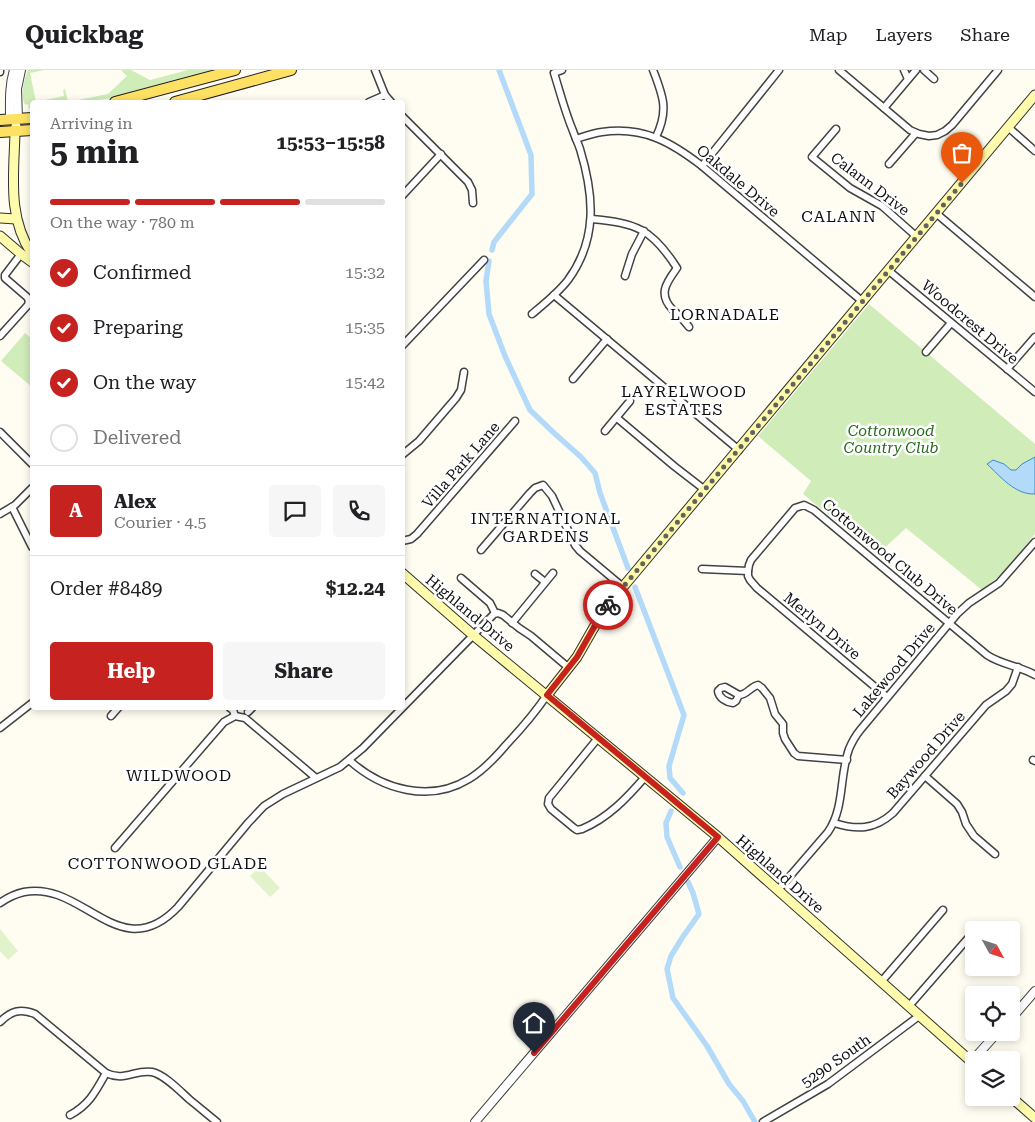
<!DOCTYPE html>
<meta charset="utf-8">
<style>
:root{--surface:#fff;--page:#f6f6f6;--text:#202124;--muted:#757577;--line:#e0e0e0;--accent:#c62220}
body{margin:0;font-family:"Roboto Serif",serif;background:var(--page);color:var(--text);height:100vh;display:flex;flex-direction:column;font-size:19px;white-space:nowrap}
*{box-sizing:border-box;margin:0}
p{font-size:16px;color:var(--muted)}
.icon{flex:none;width:28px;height:28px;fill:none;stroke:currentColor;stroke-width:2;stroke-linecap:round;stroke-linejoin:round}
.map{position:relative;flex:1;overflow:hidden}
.side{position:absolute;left:30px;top:30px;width:375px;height:610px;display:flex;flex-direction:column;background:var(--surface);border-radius:5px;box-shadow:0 2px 8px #0003}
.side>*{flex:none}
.needle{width:32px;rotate:130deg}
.controls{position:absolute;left:965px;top:851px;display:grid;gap:10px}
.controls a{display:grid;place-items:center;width:55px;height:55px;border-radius:5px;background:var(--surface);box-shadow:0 2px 8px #0003;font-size:25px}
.pin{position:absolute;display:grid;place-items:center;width:42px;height:42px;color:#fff;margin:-51px -21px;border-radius:50% 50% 50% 0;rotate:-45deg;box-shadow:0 0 5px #0007}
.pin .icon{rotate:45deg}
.courier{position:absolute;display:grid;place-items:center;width:50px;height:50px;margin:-25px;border:4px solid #c62220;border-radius:50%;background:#fff;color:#222;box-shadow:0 1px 6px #0007}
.headline em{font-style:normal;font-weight:700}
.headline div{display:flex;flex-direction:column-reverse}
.headline{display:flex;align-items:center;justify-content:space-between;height:85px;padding:0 20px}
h1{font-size:32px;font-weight:700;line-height:38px}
.bar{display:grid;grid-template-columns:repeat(4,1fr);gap:8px 5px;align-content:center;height:60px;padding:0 20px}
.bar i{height:6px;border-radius:4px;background:var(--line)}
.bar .active{background:var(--accent)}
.bar p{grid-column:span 4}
.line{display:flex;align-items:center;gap:12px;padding:0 20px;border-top:1px solid var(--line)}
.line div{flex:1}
.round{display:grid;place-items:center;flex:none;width:52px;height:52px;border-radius:5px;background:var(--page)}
ol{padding:0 20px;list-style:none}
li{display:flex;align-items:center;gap:15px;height:55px}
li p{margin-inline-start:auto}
li .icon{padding:5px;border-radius:50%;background:var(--accent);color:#fff;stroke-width:4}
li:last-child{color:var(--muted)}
li i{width:28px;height:28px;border:2px solid var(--line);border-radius:50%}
.button{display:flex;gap:10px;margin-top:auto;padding:10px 20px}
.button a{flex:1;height:58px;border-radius:5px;background:var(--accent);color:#fff;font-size:20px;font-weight:700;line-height:58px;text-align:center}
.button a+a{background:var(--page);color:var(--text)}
header{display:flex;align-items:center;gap:30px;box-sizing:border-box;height:70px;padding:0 25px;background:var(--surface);border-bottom:1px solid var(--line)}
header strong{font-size:24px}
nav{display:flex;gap:28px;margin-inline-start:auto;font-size:18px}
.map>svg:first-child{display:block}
.green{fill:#d0ecb9}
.pitch{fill:#e2f3cb}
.water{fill:#b3dbf9;stroke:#378cd3}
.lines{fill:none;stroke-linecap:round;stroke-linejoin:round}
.canal{stroke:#b3dbf9;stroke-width:5.5}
.minor-casing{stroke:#424242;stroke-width:9}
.tertiary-casing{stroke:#424242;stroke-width:10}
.secondary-casing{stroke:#313131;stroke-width:11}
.primary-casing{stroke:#202020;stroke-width:12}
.minor{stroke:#fff;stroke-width:6}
.tertiary{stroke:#fff;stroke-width:8}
.secondary{stroke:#fffbac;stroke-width:9}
.primary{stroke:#fee162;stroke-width:10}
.done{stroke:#63625e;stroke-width:5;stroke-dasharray:0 9}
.route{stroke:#c62220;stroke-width:6}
.labels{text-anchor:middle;stroke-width:5;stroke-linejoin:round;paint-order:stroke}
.street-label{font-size:15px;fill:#0f0f0f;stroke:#fff}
.park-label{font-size:15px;font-style:italic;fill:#276b1c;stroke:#fff}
.neighbourhood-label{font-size:16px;letter-spacing:1px;fill:#0f0f0f;stroke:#fff}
</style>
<header>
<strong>Quickbag</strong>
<nav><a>Map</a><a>Layers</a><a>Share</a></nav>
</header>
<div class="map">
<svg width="1035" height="1052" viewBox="0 0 1035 1052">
<rect width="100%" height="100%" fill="#fffdf1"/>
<!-- green -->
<g class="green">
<path d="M28,0h16l-14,3 6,29 28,-6 -1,-6 2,-1 3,13 40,-8 19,-18 -5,-5v-1h9l19,10 38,-10h25l-99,28 -34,4h-48v7l-4,-1 1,-3 -3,-1 -1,1c-5,-9 -1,-26 3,-35z"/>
<path d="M869,234l166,140v90l-30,37 -23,19 -76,-62 -29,27 -74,-61 8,-13 -53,-45z"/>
<path d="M25,263l7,6 -3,5 3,3v40l-31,-26z"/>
</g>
<!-- pitch -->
<g class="pitch">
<path d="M260,797l20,21 -10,9 -20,-21z"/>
<path d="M0,859l18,22 -10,9 -8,-9z"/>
</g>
<!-- water -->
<path class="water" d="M1035,387v37c-20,1 -35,-18 -48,-30l6,-4 11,4 7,6h5l6,-6z"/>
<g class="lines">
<!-- canal -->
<g class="canal">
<path d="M492,180l2,-8 38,-48 -1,-39 -32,-85"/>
<path d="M489,191l-3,20 3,33 16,42 25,54 24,23 27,24 14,16 5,20 28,75"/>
<path d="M635,517l49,128 -15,51 1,12 13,15"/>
<path d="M671,741l-5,12 1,14 13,30"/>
<path d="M688,812l5,11 6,21 -17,24 -11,18 -4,13 6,29 34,48 22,38 14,17 12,21"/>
</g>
<!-- minor casing -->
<g class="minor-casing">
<g id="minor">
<path d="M375,0l10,25 6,7"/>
<path d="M653,0c10,26 16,40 3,67"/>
<path d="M839,0l71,60 9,4 10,2 8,-1 8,-4 7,-6 46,-55"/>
<path d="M904,0l4,9"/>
<path d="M924,0l10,9"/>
<path d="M0,2v-2"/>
<path d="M369,32l16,-7"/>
<path d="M884,38l32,-38"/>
<path d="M402,46l66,66 4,8 1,13"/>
<path d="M1008,57l27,24"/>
<path d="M836,59l-24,28 38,31 32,18 35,31"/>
<path d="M576,69c9,-3 18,-6 26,-7 41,-6 69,10 100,34l161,136"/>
<path d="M889,94l27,-31"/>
<path d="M702,96l77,-96"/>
<path d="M402,126l39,-42"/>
<path d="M937,144l98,83"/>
<path d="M591,149c46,4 61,10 86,49 -10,14 -20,26 -4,42 6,5 11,10 16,17"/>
<path d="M889,201l146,121"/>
<path d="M625,206l7,-22 12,-23"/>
<path d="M554,225l185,155"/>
<path d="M532,244c12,-10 26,-21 36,-34 30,-41 26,-85 12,-131 -2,-6 -5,-12 -7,-18 -8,-19 -13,-39 -19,-58l8,-3"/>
<path d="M0,266l28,-31 1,-5 -2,-3 -22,-19v-3l16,-21"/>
<path d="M402,276l82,-86"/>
<path d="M926,282l25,-29"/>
<path d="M1007,299l28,-32"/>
<path d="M573,309l34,-40"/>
<path d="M617,348l57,48 31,24"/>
<path d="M605,361l25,-30"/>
<path d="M0,362l32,32"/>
<path d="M402,385l17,-14 37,-43 5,-8 3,-18"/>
<path d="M12,437l20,40"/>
<path d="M0,444l15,-9 17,-17"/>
<path d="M402,471l9,-2 6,-5 98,-113"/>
<path d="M481,480l49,-57 5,-5 8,-3 9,11 23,49 5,6 43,36"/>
<path d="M702,499l46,2"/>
<path d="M535,504l10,8"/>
<path d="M461,508l29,25 5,10"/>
<path d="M512,553l41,-50"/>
<path d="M739,625l-14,-8 -4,1 -3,3c1,7 8,11 15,12l3,-2 3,-6c8,0 11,-8 19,-10l4,3 8,10 5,16 8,10v9l2,6 9,14 4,3 49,4"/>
<path d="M887,627l-130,-109 -7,-8 -2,-4v-5l1,-6 2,-5 44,-52 9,-3 10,5 173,145c15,10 33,11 48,20"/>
<path d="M230,638l3,2 2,6"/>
<path d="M248,642l4,-4"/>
<path d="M111,646l7,-8"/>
<path d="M0,658l32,-25"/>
<path d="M598,668l-49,60 -1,6 3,5 23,19 3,2 5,-1c26,-11 45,-31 63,-52"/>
<path d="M349,690c33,30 81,43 120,19 15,-9 26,-21 37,-34 15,-16 29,-32 41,-50"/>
<path d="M1033,690l2,1"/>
<path d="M925,706l32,28 5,8 4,12 8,12 21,18"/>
<path d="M834,753c23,7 40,7 59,-10l93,-108 20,-14 6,-7 6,-17"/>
<path d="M115,778l109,-126 11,-6 10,2 71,60"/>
<path d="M778,820l50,-58c17,-25 11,-55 21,-83 3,-7 7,-14 12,-20l96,-115 12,-11 30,-20 36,-41"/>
<path d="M0,833c7,-5 15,-9 24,-11 59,-12 96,76 154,15l70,-84 16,-17 19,-12 57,-27 23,-19 131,-134 4,-1 5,2 16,13 12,8 38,32"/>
<path d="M881,912l62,-72"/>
<path d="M909,936l61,-70"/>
<path d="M0,952c11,-11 20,-14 35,-8l71,59c19,9 29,-4 46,-1 13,3 28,19 38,28 9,7 18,15 27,22"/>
<path d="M70,1045c19,-10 26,-24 36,-42"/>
<path d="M763,1052l65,-38 91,-68"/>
</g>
</g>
<!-- tertiary casing -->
<g class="tertiary-casing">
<g id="tertiary">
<path d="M18,49l-1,-30 4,-19"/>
<path d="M10,50c0,-17 -1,-34 4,-50"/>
<path d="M1011,949l24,-28"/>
<path d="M971,992l27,-30"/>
<path d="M475,1052l243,-285"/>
</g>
</g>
<!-- secondary casing -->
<g class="secondary-casing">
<g id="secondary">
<path d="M16,56l-1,6c-1,43 -8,85 17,122"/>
<path d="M0,148l16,1"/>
<path d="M0,166l21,18 11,8"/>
<path d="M402,503l71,62 245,202 256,227"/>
<path d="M547,625l30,-38 20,-35 15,-22 423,-505"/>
<path d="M1011,1027l24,21"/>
</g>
</g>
<!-- primary casing -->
<g class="primary-casing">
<g id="primary">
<path d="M115,32l120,-32"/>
<path d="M175,32l116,-32"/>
<path d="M0,50l32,-2"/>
<path d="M0,62l32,-2"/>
</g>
</g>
<!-- minor -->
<use href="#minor" class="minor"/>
<!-- tertiary -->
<use href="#tertiary" class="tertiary"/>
<!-- secondary -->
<use href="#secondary" class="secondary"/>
<!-- primary -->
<use href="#primary" class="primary"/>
</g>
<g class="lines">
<!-- done -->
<path class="done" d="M608,535l354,-422"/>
<!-- route -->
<path class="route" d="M534,983l184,-216 -171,-142 30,-38 20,-35 11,-17"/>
</g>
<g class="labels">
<!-- street labels -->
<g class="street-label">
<text transform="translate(738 111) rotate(40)" y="5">Oakdale Drive</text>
<text transform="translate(870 114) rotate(37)" y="5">Calann Drive</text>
<text transform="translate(970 252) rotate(40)" y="5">Woodcrest Drive</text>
<text transform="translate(461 395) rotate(-49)" y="5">Villa Park Lane</text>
<text transform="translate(890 487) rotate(40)" y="5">Cottonwood Club Drive</text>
<text transform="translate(470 543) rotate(40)" y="5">Highland Drive</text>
<text transform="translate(822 556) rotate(40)" y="5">Merlyn Drive</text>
<text transform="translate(894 600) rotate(-50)" y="5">Lakewood Drive</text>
<text transform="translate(926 685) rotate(-49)" y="5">Baywood Drive</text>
<text transform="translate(780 804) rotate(41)" y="5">Highland Drive</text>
<text transform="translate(836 991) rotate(-35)" y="5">5290 South</text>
</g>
<!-- park labels -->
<g class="park-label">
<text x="891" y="366">Cottonwood<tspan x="891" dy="17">Country Club</tspan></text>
</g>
<!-- neighbourhood labels -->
<g class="neighbourhood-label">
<text x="839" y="152">CALANN</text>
<text x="725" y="250">LORNADALE</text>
<text x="684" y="327">LAYRELWOOD<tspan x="684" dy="18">ESTATES</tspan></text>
<text x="546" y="454">INTERNATIONAL<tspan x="546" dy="18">GARDENS</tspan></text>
<text x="179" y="711">WILDWOOD</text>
<text x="168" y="799">COTTONWOOD GLADE</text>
</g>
</g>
</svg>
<div class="controls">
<a><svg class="needle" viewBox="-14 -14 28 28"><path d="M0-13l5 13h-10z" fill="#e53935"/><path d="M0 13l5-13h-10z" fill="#757577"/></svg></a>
<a><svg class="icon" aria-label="locate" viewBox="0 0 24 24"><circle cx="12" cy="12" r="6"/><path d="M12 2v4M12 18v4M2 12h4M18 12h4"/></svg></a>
<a><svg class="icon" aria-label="layers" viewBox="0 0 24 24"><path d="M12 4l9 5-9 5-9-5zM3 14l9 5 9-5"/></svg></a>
</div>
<div class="pin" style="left:962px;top:113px;background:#ea580c"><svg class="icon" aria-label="bag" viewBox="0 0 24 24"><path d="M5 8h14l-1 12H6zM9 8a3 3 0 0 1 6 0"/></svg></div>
<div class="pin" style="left:534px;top:983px;background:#1f2937"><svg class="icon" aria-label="home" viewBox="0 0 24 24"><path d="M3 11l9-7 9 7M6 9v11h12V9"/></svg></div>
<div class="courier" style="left:608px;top:535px"><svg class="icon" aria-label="bike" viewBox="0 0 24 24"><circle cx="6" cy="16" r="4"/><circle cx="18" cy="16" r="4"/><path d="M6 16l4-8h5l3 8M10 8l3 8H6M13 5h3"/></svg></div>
<section class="side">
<div class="headline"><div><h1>5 min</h1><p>Arriving in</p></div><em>15:53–15:58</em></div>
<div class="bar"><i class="active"></i><i class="active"></i><i class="active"></i><i></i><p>On the way · 780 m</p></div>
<ol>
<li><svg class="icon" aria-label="check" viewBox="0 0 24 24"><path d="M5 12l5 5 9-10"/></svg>Confirmed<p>15:32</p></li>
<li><svg class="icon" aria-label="check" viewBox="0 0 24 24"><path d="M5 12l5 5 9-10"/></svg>Preparing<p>15:35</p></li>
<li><svg class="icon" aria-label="check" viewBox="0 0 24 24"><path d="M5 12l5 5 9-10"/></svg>On the way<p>15:42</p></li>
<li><i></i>Delivered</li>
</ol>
<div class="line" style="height:90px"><b class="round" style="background:var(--accent);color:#fff">A</b><div><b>Alex</b><p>Courier · 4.5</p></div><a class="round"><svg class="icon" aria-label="chat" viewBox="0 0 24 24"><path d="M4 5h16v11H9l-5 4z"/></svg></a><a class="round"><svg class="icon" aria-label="phone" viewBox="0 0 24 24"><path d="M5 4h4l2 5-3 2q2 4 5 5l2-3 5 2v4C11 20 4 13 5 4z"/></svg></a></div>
<div class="line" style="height:65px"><div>Order #8489</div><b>$12.24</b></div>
<div class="button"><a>Help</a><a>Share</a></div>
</section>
</div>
